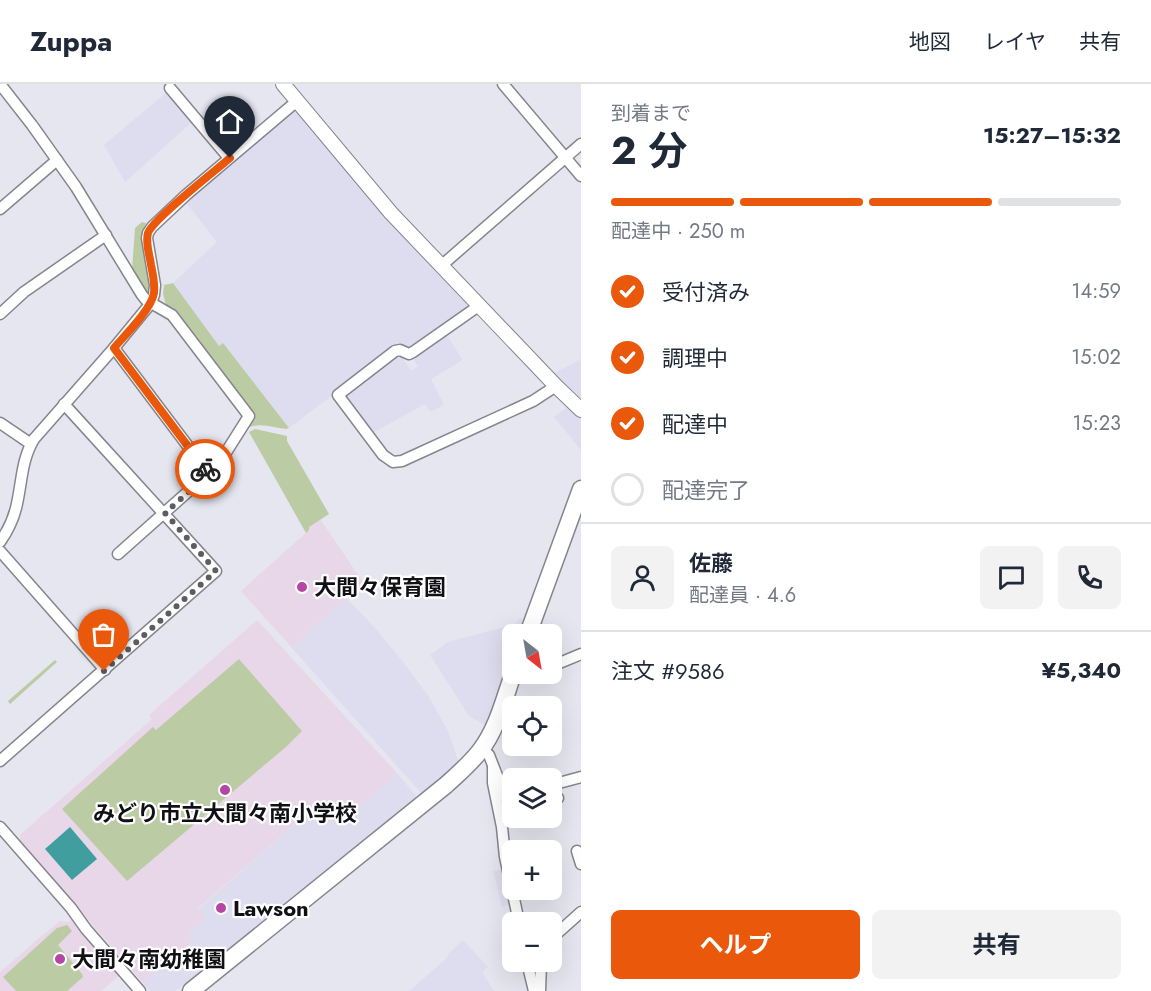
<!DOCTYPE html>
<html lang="ja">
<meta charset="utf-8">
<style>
:root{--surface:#fff;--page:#f2f2f3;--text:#1f2937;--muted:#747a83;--line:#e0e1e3;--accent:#ea580c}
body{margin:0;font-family:Jost,"Noto Sans JP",sans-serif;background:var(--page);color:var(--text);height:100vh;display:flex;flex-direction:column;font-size:22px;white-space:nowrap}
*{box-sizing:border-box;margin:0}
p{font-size:20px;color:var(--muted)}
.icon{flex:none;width:33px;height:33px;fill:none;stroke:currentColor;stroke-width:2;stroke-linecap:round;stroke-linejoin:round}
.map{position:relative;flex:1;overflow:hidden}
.sheet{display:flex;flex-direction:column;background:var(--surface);width:570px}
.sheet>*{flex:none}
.needle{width:39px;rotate:149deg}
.tools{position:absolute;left:502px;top:540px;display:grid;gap:12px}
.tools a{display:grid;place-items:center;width:60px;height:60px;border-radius:9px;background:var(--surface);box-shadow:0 6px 24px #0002;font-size:30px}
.pin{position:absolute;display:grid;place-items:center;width:51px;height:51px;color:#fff;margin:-62px -26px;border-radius:50% 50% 50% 0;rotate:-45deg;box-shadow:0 0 6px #0007}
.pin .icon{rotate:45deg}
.courier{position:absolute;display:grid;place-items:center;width:60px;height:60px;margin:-30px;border:4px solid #ea580c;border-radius:50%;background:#fff;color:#222;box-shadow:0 2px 8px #0007}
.summary em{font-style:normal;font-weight:700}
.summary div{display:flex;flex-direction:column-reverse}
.summary{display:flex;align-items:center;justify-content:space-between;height:102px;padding:0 30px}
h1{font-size:39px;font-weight:700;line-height:45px}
.bar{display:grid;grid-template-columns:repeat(4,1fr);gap:9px 6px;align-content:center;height:72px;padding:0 30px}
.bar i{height:8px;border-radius:4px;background:var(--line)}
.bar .selected{background:var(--accent)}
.bar p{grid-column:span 4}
.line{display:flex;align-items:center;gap:15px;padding:0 30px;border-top:2px solid var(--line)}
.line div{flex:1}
.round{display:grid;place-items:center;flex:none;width:63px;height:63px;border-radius:9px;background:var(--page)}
ol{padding:0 30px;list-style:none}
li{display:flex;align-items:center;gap:18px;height:66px}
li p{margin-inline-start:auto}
li .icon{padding:6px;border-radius:50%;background:var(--accent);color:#fff;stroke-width:4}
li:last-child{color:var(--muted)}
li i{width:33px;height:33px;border:3px solid var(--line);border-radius:50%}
.button{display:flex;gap:12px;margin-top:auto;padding:12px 30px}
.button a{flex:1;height:69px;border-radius:9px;background:var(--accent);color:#fff;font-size:24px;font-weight:700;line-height:69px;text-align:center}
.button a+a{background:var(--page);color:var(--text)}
header{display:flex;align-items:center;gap:36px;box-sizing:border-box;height:84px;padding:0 30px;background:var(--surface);border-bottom:2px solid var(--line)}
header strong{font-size:28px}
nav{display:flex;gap:33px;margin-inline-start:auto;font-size:21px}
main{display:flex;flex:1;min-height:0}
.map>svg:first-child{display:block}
.built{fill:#ddddef}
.education{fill:#e8d7e8}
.green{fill:#bbcba3}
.water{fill:#419e9f}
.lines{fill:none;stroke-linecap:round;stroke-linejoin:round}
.minor-casing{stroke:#85858e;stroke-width:13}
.tertiary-casing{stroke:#85858e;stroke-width:16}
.primary-casing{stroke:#85858e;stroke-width:19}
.minor{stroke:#fff;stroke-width:10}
.tertiary{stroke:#fff;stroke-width:14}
.primary{stroke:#fff;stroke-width:16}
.done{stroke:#5c5c62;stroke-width:6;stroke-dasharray:0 10.8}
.route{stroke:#ea580c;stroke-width:8}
.poi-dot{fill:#b646a3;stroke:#fff;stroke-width:2}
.labels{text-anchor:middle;stroke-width:4.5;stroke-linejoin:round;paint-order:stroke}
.poi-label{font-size:22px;font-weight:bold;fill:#111115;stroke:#fff;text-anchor:start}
</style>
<header>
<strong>Zuppa</strong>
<nav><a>地図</a><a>レイヤ</a><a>共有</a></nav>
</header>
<main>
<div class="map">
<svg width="581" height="907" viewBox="0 0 581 907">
<rect width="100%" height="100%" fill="#e6e6f0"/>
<!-- built -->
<g class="built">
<path d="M167,8l25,30 -67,60 -21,-37z"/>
<path d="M290,28h8l174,194 -64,44 -9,-5 -110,83 -66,-84 -4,2 -46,-63 44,-41 -33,-42z"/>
<path d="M445,252l3,1 14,22 -1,2 -30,18 13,26 -14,7 -5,-8 -53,29 -27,-35v-4l40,-30 14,-9 2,1 10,15 7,-5 -4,-6 1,-3z"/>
<path d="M581,275v46l-30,-30z"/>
<path d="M569,322l12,12v32l-27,-33z"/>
<path d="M346,514l29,30 28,34 26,35 19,34 11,32 -36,32 -131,-147z"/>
<path d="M521,534l2,5 -4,11h-6v17l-27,75 -17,-10 -39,-61 18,-13 68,-18v-2z"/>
<path d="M397,689l21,25 -27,22h-3l-167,137 -46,34h-25l-7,-8 51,-42 -6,-9 9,-22 119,-104 20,21z"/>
<path d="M503,785l8,35 -9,3 -9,-36z"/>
<path d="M463,856l25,27 -6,5 12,19h-85l37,-32 3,-6z"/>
</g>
<!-- education -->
<g class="education">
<path d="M320,435l43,63 -71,66 -51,-57 68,-61 -1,-3z"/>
<path d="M257,536l140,153 -61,54 -20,-21 -119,103 8,10 -17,13 6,9 -51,42 -123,-142v-6l132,-116 -3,-4z"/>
<path d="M72,835l47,57 -18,15h-101v-19l38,-33 22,-18 9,1z"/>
</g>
<!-- green -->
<g class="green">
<path d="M142,138l4,1 -3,9v6l6,44 -1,13 -16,-25 3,-42z"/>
<path d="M173,199l46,63 4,-3 66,85 -3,1c-14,-2 -26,-7 -39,-1l9,-12 -73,-93 -17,-18 -3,-11 1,-9z"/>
<path d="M255,345l32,7v5l42,73 -20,13v3l-3,3 -57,-101z"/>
<path d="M239,575l63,72 -15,15 -160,135 -65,-72 91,-82 3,3z"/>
<path d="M55,576l2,2 -47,42 -2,-3z"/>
<path d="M67,841l5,6 -14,14 24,29 1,3 -16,14h-51l-13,-14 54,-49z"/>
</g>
<!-- water -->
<path class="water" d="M70,743l27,32 -25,21 -27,-31z"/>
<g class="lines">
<!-- minor casing -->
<g class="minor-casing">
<g id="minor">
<path d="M0,0l32,41 44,62 66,108 4,5 26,15 77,101 -31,49 -100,89"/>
<path d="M503,0l78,92"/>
<path d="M170,4l59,70"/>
<path d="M0,125l57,-49"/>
<path d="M441,182l140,-122"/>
<path d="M480,221l-67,47 -4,2 -9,-4 -5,1 -57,44 45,60 10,7 9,-1 131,-60 23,-15"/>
<path d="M0,230l24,-22 82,-57"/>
<path d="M114,264l95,126"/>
<path d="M0,339l31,21"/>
<path d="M0,458c7,-10 13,-22 16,-34 6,-24 5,-48 18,-69l80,-91 37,-45 3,-8 1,-10 -8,-47 1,-5 4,-6 34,-32 111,-94"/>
<path d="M0,467l105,119"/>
<path d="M532,541l8,5 3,4"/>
<path d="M552,569l5,11 24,-10"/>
<path d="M482,665l7,6 19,49 5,4"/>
<path d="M0,677l216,-190 -152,-167"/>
<path d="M493,684v15l9,44 3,30 14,65"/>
<path d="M555,700l26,-7"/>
<path d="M552,716l6,-2"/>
<path d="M0,743l71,81 15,21 54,62"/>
<path d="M577,767l4,13"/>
<path d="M552,854l29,-26"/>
<path d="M527,878l7,29"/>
<path d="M540,907l1,-29"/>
</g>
</g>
<!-- tertiary casing -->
<g class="tertiary-casing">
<path id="tertiary" d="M283,0l108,129 165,173 25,24"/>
</g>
<!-- primary casing -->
<g class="primary-casing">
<g id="primary">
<path d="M528,550l53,-145"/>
<path d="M191,907l255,-206c12,-11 24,-21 34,-34 17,-22 24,-51 33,-77"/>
</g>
</g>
<!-- minor -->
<use href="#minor" class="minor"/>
<!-- tertiary -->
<use href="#tertiary" class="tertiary"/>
<!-- primary -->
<use href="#primary" class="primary"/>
</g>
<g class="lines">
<!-- done -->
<path class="done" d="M104,587l112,-100 -51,-58 44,-39 -4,-5"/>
<!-- route -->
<path class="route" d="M205,385l-91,-121c11,-13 37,-38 40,-55 1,-10 -1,-19 -3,-28 -1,-9 -6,-22 -3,-32 5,-14 67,-62 82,-75"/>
</g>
<!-- markers -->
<g class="poi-dot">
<circle cx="302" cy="503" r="6"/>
<circle cx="225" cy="706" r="6"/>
<circle cx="221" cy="824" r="6"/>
<circle cx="60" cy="875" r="6"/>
</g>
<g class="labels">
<!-- poi labels -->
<g class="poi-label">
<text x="314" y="511">大間々保育園</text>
<text x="225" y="737" text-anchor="middle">みどり市立大間々南小学校</text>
<text x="233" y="832">Lawson</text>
<text x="72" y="883">大間々南幼稚園</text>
</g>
</g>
</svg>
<div class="tools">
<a><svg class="needle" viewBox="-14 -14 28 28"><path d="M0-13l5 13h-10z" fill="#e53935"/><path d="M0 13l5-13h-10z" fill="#747a83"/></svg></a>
<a><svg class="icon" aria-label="locate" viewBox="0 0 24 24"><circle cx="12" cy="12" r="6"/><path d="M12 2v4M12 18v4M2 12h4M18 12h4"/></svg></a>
<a><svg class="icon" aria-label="layers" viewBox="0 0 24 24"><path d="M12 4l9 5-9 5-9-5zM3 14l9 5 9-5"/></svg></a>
<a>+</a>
<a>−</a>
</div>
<div class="pin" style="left:104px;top:587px;background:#ea580c"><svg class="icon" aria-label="bag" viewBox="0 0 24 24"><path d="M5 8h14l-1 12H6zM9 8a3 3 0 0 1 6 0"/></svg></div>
<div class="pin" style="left:230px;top:74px;background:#1f2937"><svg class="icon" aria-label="home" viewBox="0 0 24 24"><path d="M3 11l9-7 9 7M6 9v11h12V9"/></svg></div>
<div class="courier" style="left:205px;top:385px"><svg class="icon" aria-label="bike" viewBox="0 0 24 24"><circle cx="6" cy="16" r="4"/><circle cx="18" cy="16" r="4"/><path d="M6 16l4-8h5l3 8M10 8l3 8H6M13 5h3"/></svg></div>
</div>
<section class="sheet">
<div class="summary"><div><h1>2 分</h1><p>到着まで</p></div><em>15:27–15:32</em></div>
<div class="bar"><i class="selected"></i><i class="selected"></i><i class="selected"></i><i></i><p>配達中 · 250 m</p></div>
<ol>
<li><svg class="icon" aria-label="check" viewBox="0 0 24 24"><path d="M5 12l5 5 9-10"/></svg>受付済み<p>14:59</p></li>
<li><svg class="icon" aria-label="check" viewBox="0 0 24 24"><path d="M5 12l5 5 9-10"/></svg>調理中<p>15:02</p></li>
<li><svg class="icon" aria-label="check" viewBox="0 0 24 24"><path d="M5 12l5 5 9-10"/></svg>配達中<p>15:23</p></li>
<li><i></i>配達完了</li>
</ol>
<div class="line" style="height:108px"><a class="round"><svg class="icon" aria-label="person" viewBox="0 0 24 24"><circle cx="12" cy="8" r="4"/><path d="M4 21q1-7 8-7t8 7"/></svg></a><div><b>佐藤</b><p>配達員 · 4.6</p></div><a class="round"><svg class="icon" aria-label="chat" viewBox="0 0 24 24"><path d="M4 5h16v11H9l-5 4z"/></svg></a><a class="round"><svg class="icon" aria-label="phone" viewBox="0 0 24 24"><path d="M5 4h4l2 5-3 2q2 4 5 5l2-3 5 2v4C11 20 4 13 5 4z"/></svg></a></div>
<div class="line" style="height:78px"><div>注文 #9586</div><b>¥5,340</b></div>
<div class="button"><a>ヘルプ</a><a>共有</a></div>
</section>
</main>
